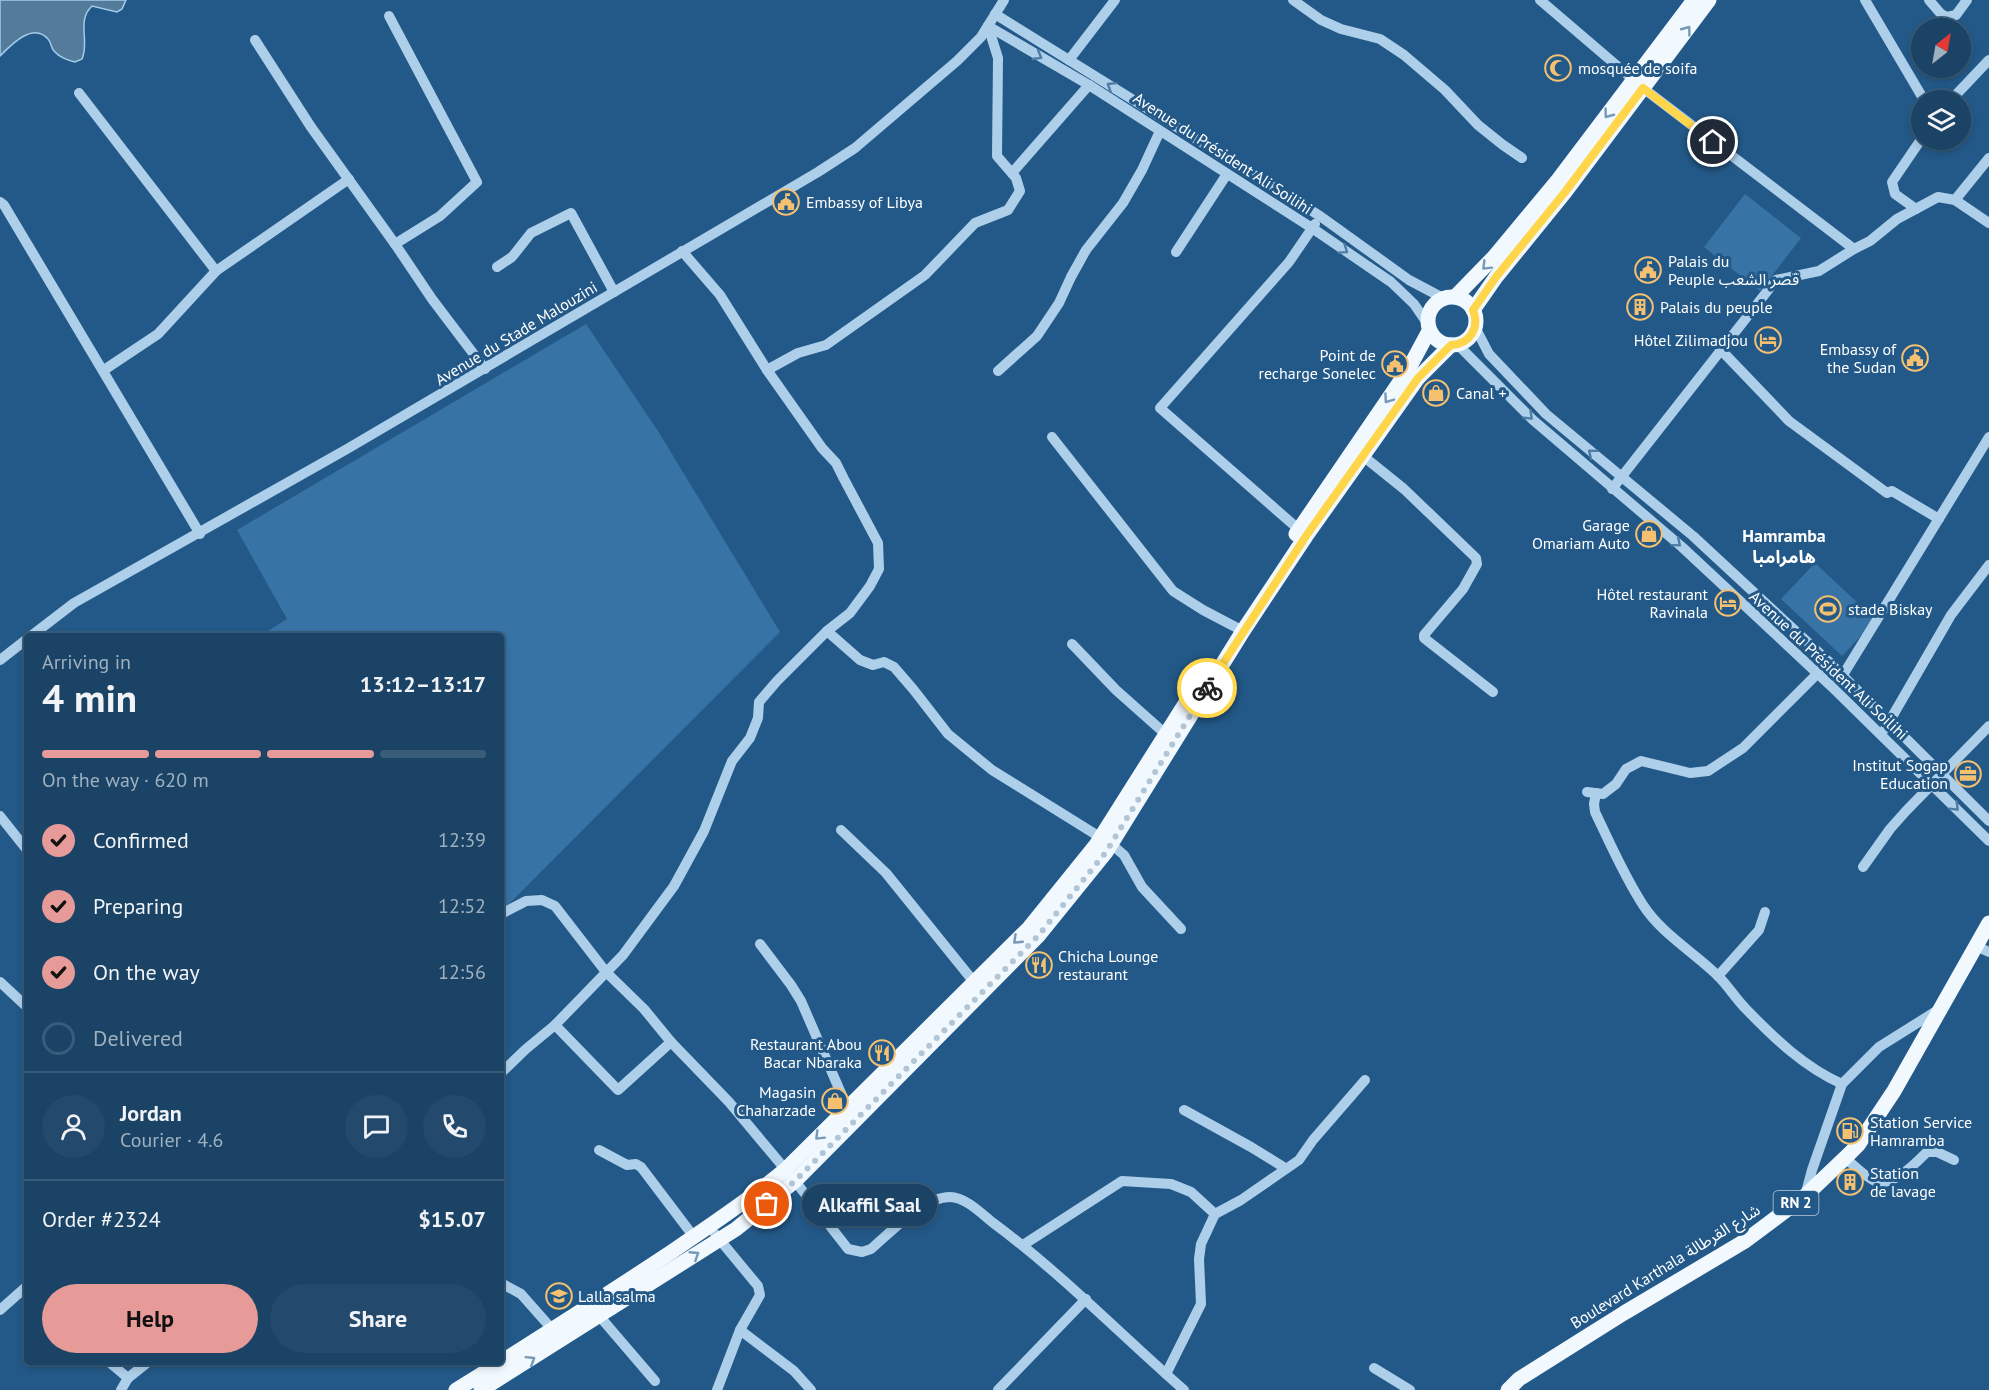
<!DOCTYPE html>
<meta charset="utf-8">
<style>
:root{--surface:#1a4366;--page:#234a6c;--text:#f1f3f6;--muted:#9fb0bf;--line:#385c7a;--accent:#e69b98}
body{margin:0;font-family:"PT Sans","Noto Sans Arabic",sans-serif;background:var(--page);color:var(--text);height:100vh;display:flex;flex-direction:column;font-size:22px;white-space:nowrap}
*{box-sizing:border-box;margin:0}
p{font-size:20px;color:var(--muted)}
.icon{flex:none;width:33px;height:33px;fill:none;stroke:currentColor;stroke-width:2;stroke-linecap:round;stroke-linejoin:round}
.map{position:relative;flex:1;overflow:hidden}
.details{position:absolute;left:24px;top:633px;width:480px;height:732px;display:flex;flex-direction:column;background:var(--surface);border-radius:6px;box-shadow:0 3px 9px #0003,0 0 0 2px var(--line)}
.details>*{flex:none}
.needle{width:39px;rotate:31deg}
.buttons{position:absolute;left:1911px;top:18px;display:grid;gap:12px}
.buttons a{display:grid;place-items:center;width:60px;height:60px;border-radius:50%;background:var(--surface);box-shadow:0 3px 9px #0003,0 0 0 2px var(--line);font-size:30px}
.pin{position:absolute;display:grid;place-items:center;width:51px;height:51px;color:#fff;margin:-26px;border:3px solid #fff;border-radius:50%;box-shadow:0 2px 6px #0007}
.courier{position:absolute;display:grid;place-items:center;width:60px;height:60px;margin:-30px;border:4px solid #ffd54a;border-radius:50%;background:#fff;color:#222;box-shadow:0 2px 8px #0007}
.bubble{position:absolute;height:42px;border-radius:21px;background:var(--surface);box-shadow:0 3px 9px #0003,0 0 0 2px var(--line);font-size:20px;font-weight:700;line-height:42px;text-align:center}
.summary em{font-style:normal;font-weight:700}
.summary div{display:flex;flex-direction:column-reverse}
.summary{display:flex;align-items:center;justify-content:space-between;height:102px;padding:0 18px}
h1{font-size:39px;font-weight:700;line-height:45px}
.bar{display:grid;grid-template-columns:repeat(4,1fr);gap:9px 6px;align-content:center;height:72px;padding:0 18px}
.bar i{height:8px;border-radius:4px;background:var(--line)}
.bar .current{background:var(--accent)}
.bar p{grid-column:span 4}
.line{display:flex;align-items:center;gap:15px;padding:0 18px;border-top:2px solid var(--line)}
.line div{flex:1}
.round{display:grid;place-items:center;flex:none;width:63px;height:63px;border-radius:32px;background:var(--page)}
ol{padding:0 18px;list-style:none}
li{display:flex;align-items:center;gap:18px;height:66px}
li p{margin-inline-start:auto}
li .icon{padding:6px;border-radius:50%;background:var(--accent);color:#111;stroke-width:4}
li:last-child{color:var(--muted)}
li i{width:33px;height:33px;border:3px solid var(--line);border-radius:50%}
.action{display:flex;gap:12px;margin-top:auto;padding:12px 18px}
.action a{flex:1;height:69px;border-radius:36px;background:var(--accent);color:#111;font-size:24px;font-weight:700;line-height:69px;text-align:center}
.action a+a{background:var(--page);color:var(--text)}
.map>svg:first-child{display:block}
.green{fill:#3773a5}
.water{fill:#557b9b;stroke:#a2cbeb;stroke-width:1.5}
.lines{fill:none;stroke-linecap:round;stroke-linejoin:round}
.minor{stroke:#aecfea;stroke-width:10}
.major{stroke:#f1f8fe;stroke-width:15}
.oneway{stroke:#7599b7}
.oneway2{stroke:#4d7ca5}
.done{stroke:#b2c5d5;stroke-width:6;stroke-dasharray:0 10.8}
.route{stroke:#ffd54a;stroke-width:8}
.labels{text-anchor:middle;stroke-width:6;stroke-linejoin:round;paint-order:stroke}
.shield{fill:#235988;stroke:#bdcddb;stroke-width:1.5}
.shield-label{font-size:15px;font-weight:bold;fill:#fff}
.poi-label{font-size:16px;fill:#fff;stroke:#235988;text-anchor:start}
.street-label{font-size:16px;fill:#fff;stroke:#235988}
.neighbourhood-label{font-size:18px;font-weight:bold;fill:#fff;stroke:#235988}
</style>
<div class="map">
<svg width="1989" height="1390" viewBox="0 0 1989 1390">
<rect width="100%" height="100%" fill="#235988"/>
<!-- green -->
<g class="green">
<path d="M1745,194l56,44 -41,53 -56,-44z"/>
<path d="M586,324l72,107 122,201 -279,280v-276h-241l27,-17 -50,-89z"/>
<path d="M1815,563l61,57 -34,36 -61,-57z"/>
</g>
<!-- water -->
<path class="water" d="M0,0h126l-4,9 -5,3 -25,-6c-16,15 -2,35 -10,53l-7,3c-7,-2 -15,-4 -21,-11 -3,-3 -3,-9 -6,-12 -15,-18 -38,7 -48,17z"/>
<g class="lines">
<!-- minor -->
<g class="minor">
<path d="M1293,0l28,20 20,9 39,10 24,16 41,35 33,35 25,20 19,13"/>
<path d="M1540,0l103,88 211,161"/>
<path d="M1865,0l59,100"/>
<path d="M1929,0l12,14 6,3 9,-2 11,-15"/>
<path d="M995,14l325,202 89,64 34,18"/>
<path d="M389,16l88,166 -37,34 -45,28"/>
<path d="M988,26l101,59 223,143 79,54 23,22 13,19"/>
<path d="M255,40l56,87 84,117 37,55 53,70"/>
<path d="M1069,60l46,-60"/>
<path d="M79,93l137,178"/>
<path d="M1951,100l38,-40"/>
<path d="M1012,173l77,-88"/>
<path d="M1955,200l34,-42"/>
<path d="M0,202l4,3 196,329"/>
<path d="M1916,209l-21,-15 -3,-12 30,-44"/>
<path d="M1176,252l51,-78"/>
<path d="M497,267l15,-10 19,-24 40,-20 43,79"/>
<path d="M1475,327l14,27 57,60 147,122 136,126 160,159"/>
<path d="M1458,345l75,75 149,127 149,139 158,155"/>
<path d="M1721,350l68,71 98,72 5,-2 47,28"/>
<path d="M104,370l54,-36 58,-63 133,-92"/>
<path d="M767,370l31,-17 28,-8 99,-70 50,-52 33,-13 12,-19 -4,-13 -19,-22 1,-98 -10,-32"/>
<path d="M998,371l39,-35 22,-33 12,-26 15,-27 37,-47 19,-33 18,-39"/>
<path d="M1052,437l121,154 30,19 40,21"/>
<path d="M1363,456l41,33 72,69 1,6 -14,25 -39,46v3l69,54"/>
<path d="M1612,489l164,-209 43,-9 35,-22 16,-8 27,-22 41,-22 17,3 34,23"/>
<path d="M1304,534l-144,-126 129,-146 26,-38"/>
<path d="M827,631l33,29 13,5 11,-3 10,5 19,22 35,45 44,36 119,74 13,11 18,32 39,42"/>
<path d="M31,636l43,-33 273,-154 471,-277 37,-24 102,-87 24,-24 23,-37"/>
<path d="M1072,644l44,46 54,48"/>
<path d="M0,660l27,-21"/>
<path d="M1838,679l5,-4 146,-238"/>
<path d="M1885,729l66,-114 38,-50"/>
<path d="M1587,792l16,2 13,-10 10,-15 15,-8 49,12 18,-2 35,-23 86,-86"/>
<path d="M1596,793l-2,11 1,8c15,31 29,64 48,93 18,28 49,46 73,69 11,10 19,24 30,35 28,29 58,58 96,75"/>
<path d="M0,816l27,34"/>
<path d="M841,830l45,43 92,114"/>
<path d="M1863,867l27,-38 16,-18 83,-85"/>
<path d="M501,914l25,-13 16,-1 13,6 51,66 38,37 27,33 58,60 66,79 53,68 14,3 9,-3c20,-17 52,-52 79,-52 15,0 31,16 42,25 69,51 128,112 192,168"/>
<path d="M760,944l31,41 10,16 46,106"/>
<path d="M1976,946l13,6"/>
<path d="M1718,976l41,-46 6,-18"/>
<path d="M0,982l27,25"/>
<path d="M555,1025l63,65 53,-48"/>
<path d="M501,1073l25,-24 29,-24 68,-70 51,-69 30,-55 28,-70 18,-23 8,-20 1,-16 18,-21 50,-50 23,-18 20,-27 9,-17 -1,-26 -34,-64 -8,-16 -14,-15 -55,-78 -47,-75 -38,-44"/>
<path d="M1184,1110l67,37 34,21"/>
<path d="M599,1150l28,15 9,-1 5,3 53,70"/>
<path d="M1845,1158c9,7 20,19 30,23 17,7 41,-18 52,-29h10l17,8"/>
<path d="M1805,1196l7,-26 30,-86 37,-37 59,-37"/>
<path d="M715,1234l43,52 2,9 -20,35 -23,60"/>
<path d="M1023,1245l99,-64 49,3 20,8 24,22"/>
<path d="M501,1283l20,11 31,35"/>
<path d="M0,1310l27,-24"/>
<path d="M595,1311l60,70"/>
<path d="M740,1330l54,41 17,19"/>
<path d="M109,1362l19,16"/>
<path d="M1374,1368l36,22"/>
<path d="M1166,1374l35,-70 -2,-45 2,-15 14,-30 26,-14 58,-40 14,-20 52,-60"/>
<path d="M121,1390l7,-12 20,-16"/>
<path d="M998,1390l88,-91"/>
</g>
<!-- major -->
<g class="major">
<circle cx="1452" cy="321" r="24"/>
<path d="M1455,297l39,-40 64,-77 136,-180"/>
<path d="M1473,310l23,-33 69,-85 144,-192"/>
<path d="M1296,534l112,-164 21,-39"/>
<path d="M501,1362c57,-36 113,-72 169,-109 39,-27 79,-53 115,-83l244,-242 67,-83 108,-171"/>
<path d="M456,1390l45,-28"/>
<path d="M481,1390l255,-161 59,-48 243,-245 68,-84 137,-221 63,-95 112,-158 33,-33"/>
<path d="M1508,1390l11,-11 105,-66 121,-72 60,-45 40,-38 13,-13 36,-54 95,-168"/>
</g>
</g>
<!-- one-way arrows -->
<defs><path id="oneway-chevron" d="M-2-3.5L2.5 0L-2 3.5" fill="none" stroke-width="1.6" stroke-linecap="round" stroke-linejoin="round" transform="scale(1.5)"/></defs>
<g class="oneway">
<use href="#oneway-chevron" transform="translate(1687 30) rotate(-53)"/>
<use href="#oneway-chevron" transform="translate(1608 114) rotate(127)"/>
<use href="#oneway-chevron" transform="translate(1486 266) rotate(135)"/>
<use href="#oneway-chevron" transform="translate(1388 399) rotate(125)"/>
<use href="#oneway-chevron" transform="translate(1017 940) rotate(136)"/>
<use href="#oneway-chevron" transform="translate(819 1136) rotate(135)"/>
<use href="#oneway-chevron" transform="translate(695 1255) rotate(-33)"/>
<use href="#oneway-chevron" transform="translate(531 1360) rotate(-32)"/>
</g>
<g class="oneway2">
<use href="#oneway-chevron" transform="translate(1038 56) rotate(30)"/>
<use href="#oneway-chevron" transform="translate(1111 86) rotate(-148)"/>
<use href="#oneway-chevron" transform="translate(1344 250) rotate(34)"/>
<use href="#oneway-chevron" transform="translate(1529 416) rotate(44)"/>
<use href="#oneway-chevron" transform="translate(1592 453) rotate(-140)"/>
<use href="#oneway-chevron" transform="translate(1677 543) rotate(40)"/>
<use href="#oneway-chevron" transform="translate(1955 807) rotate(45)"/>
</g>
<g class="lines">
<!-- done -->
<path class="done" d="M767,1204l28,-23 243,-245 68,-84 101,-164"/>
<!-- route -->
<path class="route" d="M1207,688l99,-152 112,-158 33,-33c19,-1 29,-17 22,-35l23,-33 69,-85 78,-104 70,54"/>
</g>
<!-- icons -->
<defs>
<g id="mosque-ring" transform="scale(1.35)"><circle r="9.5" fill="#235988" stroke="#f5c170" stroke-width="1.5"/><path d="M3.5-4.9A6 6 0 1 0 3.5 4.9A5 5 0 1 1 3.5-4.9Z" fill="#f5c170"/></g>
<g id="civic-ring" transform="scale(1.35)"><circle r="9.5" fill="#235988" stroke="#f5c170" stroke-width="1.5"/><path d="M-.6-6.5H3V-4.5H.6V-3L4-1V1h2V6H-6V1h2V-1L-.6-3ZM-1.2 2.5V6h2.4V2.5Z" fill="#f5c170"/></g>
<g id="building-ring" transform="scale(1.35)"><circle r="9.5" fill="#235988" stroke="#f5c170" stroke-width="1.5"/><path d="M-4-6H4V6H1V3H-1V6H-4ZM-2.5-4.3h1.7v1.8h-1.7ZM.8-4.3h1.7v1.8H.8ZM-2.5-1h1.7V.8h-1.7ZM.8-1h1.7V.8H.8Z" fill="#f5c170"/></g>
<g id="hotel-ring" transform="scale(1.35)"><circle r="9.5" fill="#235988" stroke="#f5c170" stroke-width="1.5"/><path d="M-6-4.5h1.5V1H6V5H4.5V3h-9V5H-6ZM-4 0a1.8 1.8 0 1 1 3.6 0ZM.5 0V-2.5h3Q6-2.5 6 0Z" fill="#f5c170"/></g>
<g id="shop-ring" transform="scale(1.35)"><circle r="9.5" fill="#235988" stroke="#f5c170" stroke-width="1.5"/><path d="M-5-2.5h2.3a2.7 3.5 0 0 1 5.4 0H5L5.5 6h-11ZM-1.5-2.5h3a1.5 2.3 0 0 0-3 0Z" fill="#f5c170"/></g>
<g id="stadium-ring" transform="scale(1.35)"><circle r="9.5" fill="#235988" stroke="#f5c170" stroke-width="1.5"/><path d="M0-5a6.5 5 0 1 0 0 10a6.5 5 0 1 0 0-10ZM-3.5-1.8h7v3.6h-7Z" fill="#f5c170"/></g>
<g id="office-ring" transform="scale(1.35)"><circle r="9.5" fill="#235988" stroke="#f5c170" stroke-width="1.5"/><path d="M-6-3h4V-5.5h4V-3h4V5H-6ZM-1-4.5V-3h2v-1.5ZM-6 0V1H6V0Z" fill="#f5c170"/></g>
<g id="restaurant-ring" transform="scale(1.35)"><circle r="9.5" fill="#235988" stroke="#f5c170" stroke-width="1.5"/><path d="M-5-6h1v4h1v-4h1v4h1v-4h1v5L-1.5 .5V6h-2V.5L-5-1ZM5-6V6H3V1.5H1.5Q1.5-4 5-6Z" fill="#f5c170"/></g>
<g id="fuel-ring" transform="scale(1.35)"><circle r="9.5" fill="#235988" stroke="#f5c170" stroke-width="1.5"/><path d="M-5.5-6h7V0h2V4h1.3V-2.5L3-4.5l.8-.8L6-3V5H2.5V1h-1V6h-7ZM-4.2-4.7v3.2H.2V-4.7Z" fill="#f5c170"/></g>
<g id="school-ring" transform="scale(1.35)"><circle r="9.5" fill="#235988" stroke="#f5c170" stroke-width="1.5"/><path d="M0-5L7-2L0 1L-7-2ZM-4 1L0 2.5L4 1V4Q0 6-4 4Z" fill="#f5c170"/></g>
</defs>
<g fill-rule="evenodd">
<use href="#mosque-ring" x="1558" y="68"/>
<use href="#civic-ring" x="786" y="202"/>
<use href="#civic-ring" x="1648" y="270"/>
<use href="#building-ring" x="1640" y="307"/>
<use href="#hotel-ring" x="1768" y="340"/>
<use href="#civic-ring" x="1915" y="358"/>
<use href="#civic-ring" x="1395" y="364"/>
<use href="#shop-ring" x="1436" y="393"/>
<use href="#shop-ring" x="1649" y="534"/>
<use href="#hotel-ring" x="1728" y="603"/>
<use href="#stadium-ring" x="1828" y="609"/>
<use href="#office-ring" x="1968" y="774"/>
<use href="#restaurant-ring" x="1039" y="965"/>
<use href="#restaurant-ring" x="882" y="1053"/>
<use href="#shop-ring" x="835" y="1101"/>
<use href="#fuel-ring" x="1850" y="1131"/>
<use href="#building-ring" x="1850" y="1182"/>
<use href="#school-ring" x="559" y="1296"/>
</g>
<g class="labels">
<!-- shield labels -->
<rect class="shield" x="1773.5" y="1191" width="45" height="24" rx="4.5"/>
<g class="shield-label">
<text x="1796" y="1208">RN 2</text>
</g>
<!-- poi labels -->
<g class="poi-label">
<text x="1578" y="74">mosquée de soifa</text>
<text x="806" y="208">Embassy of Libya</text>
<text x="1668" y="267">Palais du<tspan x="1668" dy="18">Peuple قصر الشعب</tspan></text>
<text x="1660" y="313">Palais du peuple</text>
<text x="1748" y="346" text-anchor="end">Hôtel Zilimadjou</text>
<text x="1896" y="355" text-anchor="end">Embassy of<tspan x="1896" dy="18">the Sudan</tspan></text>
<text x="1376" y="361" text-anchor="end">Point de<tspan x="1376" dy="18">recharge Sonelec</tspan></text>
<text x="1456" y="399">Canal +</text>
<text x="1630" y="531" text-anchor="end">Garage<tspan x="1630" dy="18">Omariam Auto</tspan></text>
<text x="1708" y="600" text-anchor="end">Hôtel restaurant<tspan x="1708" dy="18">Ravinala</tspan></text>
<text x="1848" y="615">stade Biskay</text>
<text x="1948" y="771" text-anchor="end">Institut Sogap<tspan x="1948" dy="18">Education</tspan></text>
<text x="1058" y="962">Chicha Lounge<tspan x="1058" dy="18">restaurant</tspan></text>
<text x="862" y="1050" text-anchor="end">Restaurant Abou<tspan x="862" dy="18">Bacar Nbaraka</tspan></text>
<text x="816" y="1098" text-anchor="end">Magasin<tspan x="816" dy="18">Chaharzade</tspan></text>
<text x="1870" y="1128">Station Service<tspan x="1870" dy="18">Hamramba</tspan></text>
<text x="1870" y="1179">Station<tspan x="1870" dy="18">de lavage</tspan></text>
<text x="578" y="1302">Lalla salma</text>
</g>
<!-- street labels -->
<g class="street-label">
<text transform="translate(1223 153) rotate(33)" y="6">Avenue du Président Ali Soilihi</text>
<text transform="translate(516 333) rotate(-31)" y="6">Avenue du Stade Malouzini</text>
<text transform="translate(1829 665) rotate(43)" y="6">Avenue du Président Ali Soilihi</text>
<text transform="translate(1665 1266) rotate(-32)" y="6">Boulevard Karthala شارع القرطالة</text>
</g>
<!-- neighbourhood labels -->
<g class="neighbourhood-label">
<text x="1784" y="542">Hamramba<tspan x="1784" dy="21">هامرامبا</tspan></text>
</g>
</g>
</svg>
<div class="buttons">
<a><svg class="needle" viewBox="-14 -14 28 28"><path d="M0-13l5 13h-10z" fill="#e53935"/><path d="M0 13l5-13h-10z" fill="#9fb0bf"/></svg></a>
<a><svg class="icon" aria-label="layers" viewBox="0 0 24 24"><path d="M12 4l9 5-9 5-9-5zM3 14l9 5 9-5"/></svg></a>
</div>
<div class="pin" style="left:767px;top:1204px;background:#ea580c"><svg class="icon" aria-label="bag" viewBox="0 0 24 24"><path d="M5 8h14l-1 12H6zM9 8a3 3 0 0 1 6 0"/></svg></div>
<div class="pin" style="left:1713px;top:142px;background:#1f2937"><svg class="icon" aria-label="home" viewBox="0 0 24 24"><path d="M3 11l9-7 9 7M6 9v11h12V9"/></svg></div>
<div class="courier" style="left:1207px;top:688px"><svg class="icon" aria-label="bike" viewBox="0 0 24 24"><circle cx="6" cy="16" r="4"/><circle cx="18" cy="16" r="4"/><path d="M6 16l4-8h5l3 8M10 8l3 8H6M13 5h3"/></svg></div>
<div class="bubble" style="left:802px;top:1184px;width:135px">Alkaffil Saal</div>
<section class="details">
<div class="summary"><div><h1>4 min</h1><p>Arriving in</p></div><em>13:12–13:17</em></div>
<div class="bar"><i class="current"></i><i class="current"></i><i class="current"></i><i></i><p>On the way · 620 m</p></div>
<ol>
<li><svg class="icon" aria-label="check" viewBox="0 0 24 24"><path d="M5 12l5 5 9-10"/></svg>Confirmed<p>12:39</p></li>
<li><svg class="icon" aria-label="check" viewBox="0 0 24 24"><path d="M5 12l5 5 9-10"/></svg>Preparing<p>12:52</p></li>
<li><svg class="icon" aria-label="check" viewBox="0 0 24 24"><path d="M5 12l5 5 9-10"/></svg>On the way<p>12:56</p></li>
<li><i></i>Delivered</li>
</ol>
<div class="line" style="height:108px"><a class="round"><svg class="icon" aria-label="person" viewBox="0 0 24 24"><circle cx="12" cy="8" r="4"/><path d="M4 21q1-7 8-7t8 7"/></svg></a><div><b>Jordan</b><p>Courier · 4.6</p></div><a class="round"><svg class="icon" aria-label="chat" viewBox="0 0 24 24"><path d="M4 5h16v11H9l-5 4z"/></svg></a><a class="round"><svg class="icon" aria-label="phone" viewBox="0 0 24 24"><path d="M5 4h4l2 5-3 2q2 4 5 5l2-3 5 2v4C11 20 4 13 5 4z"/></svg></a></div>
<div class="line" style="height:78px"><div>Order #2324</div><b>$15.07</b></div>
<div class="action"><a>Help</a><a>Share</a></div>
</section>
</div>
